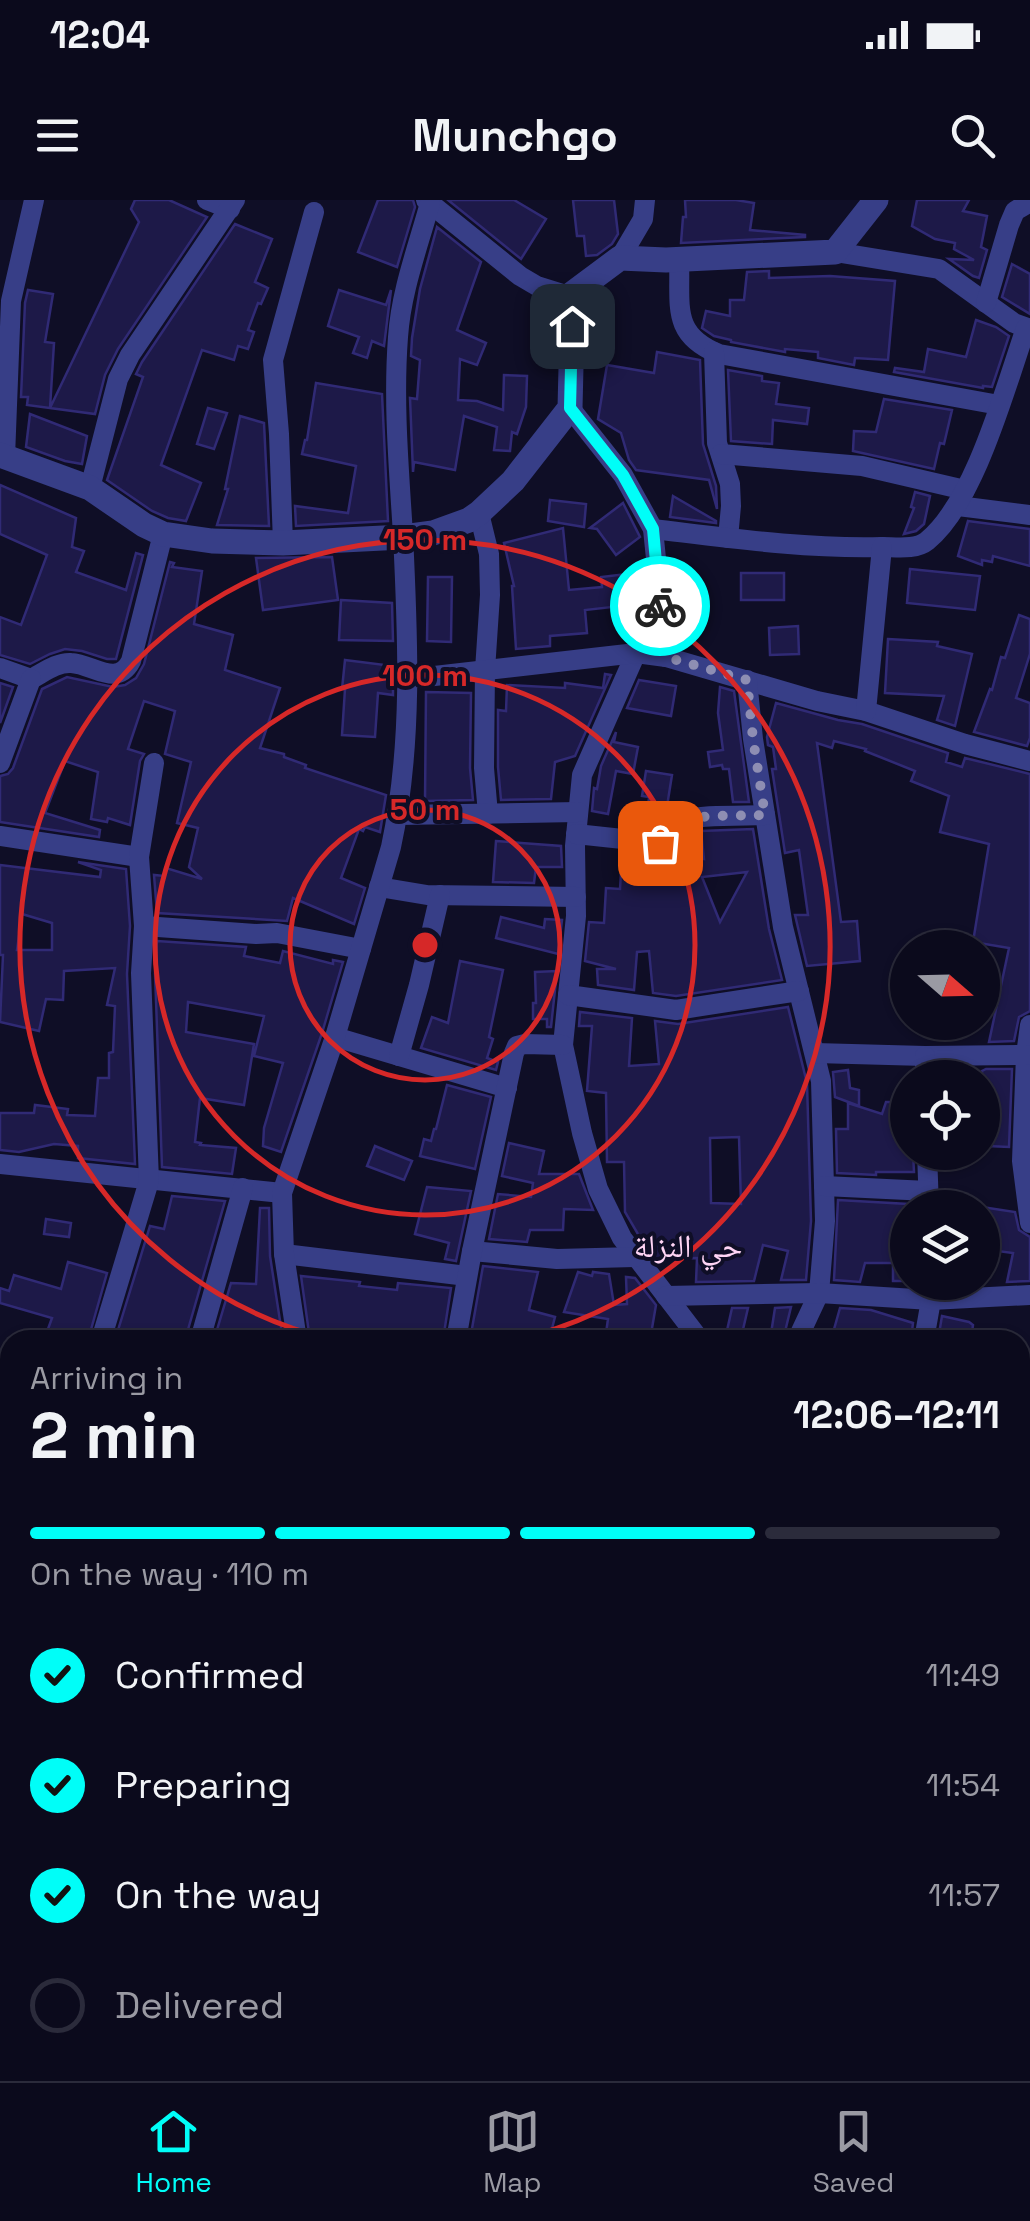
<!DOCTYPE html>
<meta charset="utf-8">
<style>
:root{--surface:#0b0a1c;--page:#141325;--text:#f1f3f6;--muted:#9a9aa3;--line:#2b2b3b;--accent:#00fef8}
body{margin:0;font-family:"Space Grotesk","Noto Naskh Arabic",sans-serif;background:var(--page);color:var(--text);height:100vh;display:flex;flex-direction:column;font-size:38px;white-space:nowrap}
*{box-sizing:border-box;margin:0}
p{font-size:32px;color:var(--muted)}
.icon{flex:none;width:55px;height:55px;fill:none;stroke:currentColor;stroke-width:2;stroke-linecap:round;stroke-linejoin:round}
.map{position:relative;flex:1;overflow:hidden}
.drawer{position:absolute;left:0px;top:1130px;width:1030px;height:752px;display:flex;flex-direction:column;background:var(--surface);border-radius:30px 30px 0 0;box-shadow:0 2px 8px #0004,0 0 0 2px var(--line)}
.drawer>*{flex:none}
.needle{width:65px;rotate:110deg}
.tools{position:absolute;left:890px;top:730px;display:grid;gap:20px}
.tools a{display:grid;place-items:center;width:110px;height:110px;border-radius:50%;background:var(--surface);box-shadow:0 2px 8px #0004,0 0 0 2px var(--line);font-size:50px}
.pin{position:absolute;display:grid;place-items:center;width:85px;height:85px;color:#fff;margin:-42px;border-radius:20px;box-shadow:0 5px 15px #0006}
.courier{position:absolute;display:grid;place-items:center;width:100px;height:100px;margin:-50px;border:8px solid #00fef8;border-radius:50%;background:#fff;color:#222;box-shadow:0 2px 12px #0007}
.headline em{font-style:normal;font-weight:600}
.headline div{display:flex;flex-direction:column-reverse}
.headline{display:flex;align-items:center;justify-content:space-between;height:170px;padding:0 30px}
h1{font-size:65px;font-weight:600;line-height:75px}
.bar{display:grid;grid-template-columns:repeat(4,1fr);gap:15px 10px;align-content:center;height:120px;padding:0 30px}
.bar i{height:12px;border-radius:8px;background:var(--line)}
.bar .active{background:var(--accent)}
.bar p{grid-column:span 4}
ol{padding:0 30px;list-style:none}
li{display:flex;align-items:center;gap:30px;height:110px}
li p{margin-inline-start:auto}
li .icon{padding:10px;border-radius:50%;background:var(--accent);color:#111;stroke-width:4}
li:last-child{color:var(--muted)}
li i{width:55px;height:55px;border:5px solid var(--line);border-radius:50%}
.status{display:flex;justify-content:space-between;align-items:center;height:70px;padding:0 50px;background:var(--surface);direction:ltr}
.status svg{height:28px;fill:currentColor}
header{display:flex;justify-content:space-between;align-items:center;height:130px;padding:0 30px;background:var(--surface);font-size:45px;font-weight:600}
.tab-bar{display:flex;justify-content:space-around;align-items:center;height:140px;border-top:2px solid var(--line);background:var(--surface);font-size:28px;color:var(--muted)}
.tab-bar a{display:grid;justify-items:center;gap:5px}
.tab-bar .active{color:var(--accent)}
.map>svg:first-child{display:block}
.building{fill:#1d1948;stroke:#302a75;stroke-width:2.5;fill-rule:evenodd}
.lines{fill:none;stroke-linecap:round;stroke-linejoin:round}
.minor{stroke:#373e87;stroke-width:20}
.tertiary{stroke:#373e87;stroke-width:25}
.done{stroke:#8e8eb3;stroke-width:10;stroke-dasharray:0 18}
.route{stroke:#00fef8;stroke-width:12}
.ring{fill:none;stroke:#d62828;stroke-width:5}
.labels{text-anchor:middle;stroke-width:8;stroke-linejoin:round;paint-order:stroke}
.neighbourhood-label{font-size:32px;fill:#ffd5f5;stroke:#0f0e26}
.centre{fill:#d62828;stroke:#0f0e26;stroke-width:5}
.ring-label{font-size:30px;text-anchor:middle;font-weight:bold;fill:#d62828;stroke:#0f0e26;stroke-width:8;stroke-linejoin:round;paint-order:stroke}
</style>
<div class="status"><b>12:04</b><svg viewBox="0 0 49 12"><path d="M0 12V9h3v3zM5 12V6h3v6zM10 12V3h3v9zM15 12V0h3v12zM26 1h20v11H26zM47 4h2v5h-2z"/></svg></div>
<header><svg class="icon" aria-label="menu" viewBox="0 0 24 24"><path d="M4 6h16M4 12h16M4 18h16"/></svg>Munchgo<svg class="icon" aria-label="search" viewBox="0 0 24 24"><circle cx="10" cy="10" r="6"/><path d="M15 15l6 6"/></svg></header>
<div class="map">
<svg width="1030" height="1881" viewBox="0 0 1030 1881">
<rect width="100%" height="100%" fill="#0f0e26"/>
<!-- building -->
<g class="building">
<path d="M135,0h34l38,17 -89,132 -13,26 -10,39 -68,-9 1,-8h-7l4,-94 3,-13 25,4 -8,48 9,1 -4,65 89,-186 -8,-13z"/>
<path d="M378,0h35l2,7 -18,60 -39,-15z"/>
<path d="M448,0h66l32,19 -25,40z"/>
<path d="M573,0h41l4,34 -6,10 -15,11 -11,1 -2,-20h-7z"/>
<path d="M685,0h51l18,3 -4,27 55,5v2l-124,6 2,-26h3z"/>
<path d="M917,0h52l-6,11 24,5 -6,31 6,3 -8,28 -6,-2 -24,-17 25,1 -20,-11 1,-6 -20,-4 -23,-13z"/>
<path d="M235,24l37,15 -17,43 13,6 -7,16 -3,-1 -10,27 6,2 -6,17 -10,-3 -4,14 -32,-10 -41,115 40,18 -15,38 -18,-3 -16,-7 -45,-31 36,-103 -7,-3 6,-12z"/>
<path d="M437,27l44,35 -24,68 29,13 -9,22 -17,-6 -2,41 19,1 26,9 1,-35 23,1 -1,31 -9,27 -5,-2 -2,19 -16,-1 3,-23 -33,-11 -9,54 -41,-8 -1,10 -3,-74 7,1 3,-39 -9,-4 1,-18 8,-49z"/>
<path d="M1012,64l18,10v40l-28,-17z"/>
<path d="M769,71v7l61,-2 65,5 -7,79 -33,-2 -1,7 -36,-7v-6l-33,-3v3l-54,-10v-2l-17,-4 -12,-8 4,-17 24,5v-16h14l3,-28z"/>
<path d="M339,90l47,15 5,-15 -7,56 -12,-5 -5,17 -14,-5 6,-16 -31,-11z"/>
<path d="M976,120l20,7 13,9 -17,51 -9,-1v2l-89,-16 1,-4 29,4 4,-23 38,8z"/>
<path d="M657,152l43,8 3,84 13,42 1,23 -8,-29 -73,-10 -7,-10 -8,-27 -23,-14 9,-54 47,8z"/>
<path d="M728,170l34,6v5l17,2 -3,21 33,4 -2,16 -34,-4 -1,24 -41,-3z"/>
<path d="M316,183l66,11 6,127 -92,5 -1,-20 53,7 8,-47 -54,-12 3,-14h2z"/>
<path d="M884,199l68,11 -8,34 -4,-1 -6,26 -81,-18 1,-20 22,1z"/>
<path d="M208,208l19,5 -13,36 -17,-5z"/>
<path d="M30,214l57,22 -5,28 -17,-3 -39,-14z"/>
<path d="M240,216l24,7 5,103 -52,-1 11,-36h-3z"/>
<path d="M0,285l76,33 -4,29 12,4 -8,21 50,18 10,-37 7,2 -27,104h-9l-25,-8 -17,-2 -15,5 -20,10 -30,-9v-38l21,8 26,-70 -47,-21z"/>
<path d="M915,292l15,4 -6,28 -8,7 -12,3 10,-26 -3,-1z"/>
<path d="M673,296l43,25v2l-46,-6z"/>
<path d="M550,300l36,4 -2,23 -36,-6z"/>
<path d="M623,303l17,34 -24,18 -19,-26 -7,-1z"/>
<path d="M968,321l62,8v37l-37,-10 -1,6 -10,-2v5l-24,-9z"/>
<path d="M563,328l6,62 33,-3 -1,-10 35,-4 3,31 -54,6 2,23 -37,3v10l-34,3 -4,-63h2l-10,-43z"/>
<path d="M332,357l6,43 -75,10 -7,-52z"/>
<path d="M170,362l4,1 -2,4 30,4 -8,53 39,11 -8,35 55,18 -20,60 24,6v3l22,8 -1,3 81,27 -6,37 -15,-5 -2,4 -4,-2 -18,49 24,10 -11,36 -61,-26 -6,23 -130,-8 -3,-38 10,1 2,-8 36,11 -13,-12 9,-39 -21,-5 14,-61 -26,-8 10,-43 -31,-10 -16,48 16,5 -4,7 -10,64 -22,-7 -1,4 -16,-3 7,-47 -33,-11 -20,52 55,17 -1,7 -99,-15v-46l8,-2 5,-6 29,-79 25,-12 46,10 12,-2 11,-7 8,-14z"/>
<path d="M910,369l70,7 -5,34 -68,-7z"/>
<rect x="741" y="373" width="43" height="27"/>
<path d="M428,377h24l-1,65 -24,-1z"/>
<path d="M341,400l51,3 1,38 -54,-1z"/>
<path d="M1019,415l11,4v35l-14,44 14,5v35l-3,8 -53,-14 16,-43 2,1 9,-33 4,1z"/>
<path d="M798,426l1,28 -29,1 -1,-27z"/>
<path d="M888,439l50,3 -1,4 35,8 -17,72 -18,-6 7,-24 -59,-3z"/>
<path d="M345,460l48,6v29l-15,-2 -3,44 -33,-2 3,-46h-3z"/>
<path d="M605,474l6,1 -36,81 -20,6 -4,37 -50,1 -3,-33v-57l8,1 1,-26 58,3v-5l38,5z"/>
<path d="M639,480l37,6 -5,30 -44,-8z"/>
<path d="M0,483l13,4 -13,36z"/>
<path d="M720,487l14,4 15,111h-16l-4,-33h-6l-1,-4 -12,2 -2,-15 15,-2 -5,-37z"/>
<path d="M426,492l45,1 -1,75 3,32 -48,1z"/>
<path d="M776,503l62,17 24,4 86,29 -2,9 16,5 3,-9 65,16v237l-11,6 -5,24 -25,1 20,-94 -36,-6 16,-98 -49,-12 9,-36 -38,-15 4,-10 -50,-20 1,-2 -32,-8 -2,7 -15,-5 24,179 16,-1 3,40 -53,5 -12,-51h13l-9,-65 -14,3 -13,-84h4l-3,-22 -5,-2 -1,-8z"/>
<path d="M616,532l-2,10 24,5 -5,27 -17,-3 -8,43 -16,-3 2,-23 3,1 4,-23z"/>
<path d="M646,571l26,4 -7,44 -9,10 -10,-1 3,-31 -7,-1z"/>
<path d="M753,629l16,100 13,51 -106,16 -23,-3 -4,-42 -12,1 -3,38 -36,-5 -1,-16h19l-31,-8 4,-39 15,1 2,-35 14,1 2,-33 21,2v-3l16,2 9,-3 36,5 -3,-28zM747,672l-27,50 -18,-45z"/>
<path d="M496,641l65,5 1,21h-26l-2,16 -41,-1z"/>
<path d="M78,662l48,7 4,57 -3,48 8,190 -57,-6v-12l-24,-2 -35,8 -19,-2v-37h34l1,-8 33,4 -1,6 28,1 3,-38h11v-25l4,-1 2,-46 -8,-1 8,-37 -51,3 -1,29 -17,-1 -7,32 -39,-9 3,-67h-3v-90l100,12 1,-7zM22,714l30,9v27h-35z"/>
<path d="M501,717l43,11 1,-9 17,1 -4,34 -62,-16z"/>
<path d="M157,741l89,6 -2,9 36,7 3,-12 50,13v-4l10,2 -21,71 -41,119 -18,-6 1,-18 19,-65 -29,-7 10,-40 -76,-14 -2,30 68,12 -10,61 -44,-7 -5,44 6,1 -1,2 36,3 -4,26 -70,-7 -7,-194z"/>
<path d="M460,761l43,9 -14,67 4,2 -6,19 11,4 -2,8 -75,-22 11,-31 16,6z"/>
<path d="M557,771l-6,56h-4v-8h-14v-16h3l-1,-31z"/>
<path d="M788,807l19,76 4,138 -5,59h-25l7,-29 -25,-6 -9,36 -58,1 1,-24 -42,1 -1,-18h-12l-17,-29 -1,-50h-17l-1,-69 -19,-2 5,-65h-13l1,-14 52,6 -3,48 30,-2 -4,-43 23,3zM739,937l2,67 -30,-1 -1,-65z"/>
<path d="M986,869h26l-3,78 -21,-1 3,-39h-9v-36z"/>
<path d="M848,870l2,18 9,2v16l-24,-9 -2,-25z"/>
<path d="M447,885l44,12 -16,72 -55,-13 4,-17 7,2 3,-12h2z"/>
<path d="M886,902h22v50h5l1,20h-38v3l-39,-2 -1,-44h12v-26l34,11z"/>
<path d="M509,943l35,8 -5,23h40l14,36 -29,-1 -1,21h-33l-3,12 -38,-3 9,-45 33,3 2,-14 -31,-7z"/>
<path d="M375,946l37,15 -8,19 -37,-14z"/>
<path d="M427,987l44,4 -15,70 -11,-2 4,-16 -34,-9z"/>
<path d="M172,996l53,5 -40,139h-70l35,-114 14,3z"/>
<path d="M838,1000l70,4v77h-15v-18h-28l-5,19 -26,-2z"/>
<path d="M982,1007l33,5 4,18 11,7v44l-23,1 6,-29 -31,-4z"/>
<path d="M260,1008h9l1,48 13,84h-69l17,-57 25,1z"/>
<path d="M46,1019l25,4 -2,14 -25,-3z"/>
<path d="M68,1062l39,11 -19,67h-44l8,-22 -52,-15v-15l9,3 5,-16 47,14z"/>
<path d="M483,1066l55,6 -9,38 26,7 -6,23h-79z"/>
<path d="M578,1072l14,4 1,-4 16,2 5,31 13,-1 -1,-27 9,1 21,27 -6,35h-45l3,-21 -44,-7z"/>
<path d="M301,1076l59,6 -1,4 38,4 1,-7 53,5 -8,52h-133z"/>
<path d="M791,1107l-8,33h-13l5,-32z"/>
<path d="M732,1108h16l-7,30 -15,-3z"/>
<path d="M840,1108l31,2 42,13 -2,17h-80z"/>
<path d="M942,1116l27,6 4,3 -2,15h-33z"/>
</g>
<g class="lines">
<!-- minor -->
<g class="minor">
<path d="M207,0l23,9"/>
<path d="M426,0l94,76 17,10 32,10"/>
<path d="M835,52l104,17 75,54 16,6"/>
<path d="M620,58l23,-39 2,-19"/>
<path d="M679,59c2,46 -9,75 40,95l280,51"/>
<path d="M986,103l23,-78 6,-14 15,-9"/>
<path d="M714,152l3,91 13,41 1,22 -3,32"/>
<path d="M570,208l53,67 30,54 13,128"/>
<path d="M721,254l141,12 103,24"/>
<path d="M5,257l6,-156 23,-101"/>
<path d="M90,288l28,-109 12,-24 105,-155"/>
<path d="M958,306l72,9"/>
<path d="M479,313l10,41 1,41 -5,75 -1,98 4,46"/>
<path d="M653,329c76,9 152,20 229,18 14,0 34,3 45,-6 48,-39 78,-153 99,-213"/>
<path d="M283,343l-4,-109 -6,-74 41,-148"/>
<path d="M636,453l-54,122 -7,71 1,70 -13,129 19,88 16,56 24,49 78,102"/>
<path d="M0,468l31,11c12,-6 26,-17 40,-16 22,1 46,25 60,-2l32,-127"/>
<path d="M408,479l228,-26 30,4 151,44 49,10 99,33 65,17"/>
<path d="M747,480l6,59 30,188 38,154 4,140 -6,72 -22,47"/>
<path d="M866,511l16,-164"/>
<path d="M0,563l31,-84"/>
<path d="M398,615l180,-3"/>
<path d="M576,634l84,9c10,-6 15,-17 24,-22 10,-7 66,-5 81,-6"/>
<path d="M0,636l139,21"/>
<path d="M379,687l48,8 149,2"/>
<path d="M144,726l112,8 21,-1 84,16"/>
<path d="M568,795l108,15 123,-19"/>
<path d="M1030,825l-4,30 -4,106 8,62"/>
<path d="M335,837l172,51"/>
<path d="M815,853l110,3 101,-1"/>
<path d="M399,856l20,-71 21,-90"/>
<path d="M925,856v22"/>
<path d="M927,952l2,56"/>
<path d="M0,964l282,29"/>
<path d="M824,986l104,5"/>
<path d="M472,1051l85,8 78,-2"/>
<path d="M284,1054l183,22"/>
<path d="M666,1096l153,-3 112,7 99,-5"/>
<path d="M101,1140l48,-159 -8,-208 3,-47 -5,-69 15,-94"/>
<path d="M200,1140l43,-152"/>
<path d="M297,1140l-13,-86 -2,-61 53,-156 56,-190c22,-102 17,-209 12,-312 -4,-66 -10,-132 -5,-198 3,-46 20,-90 32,-134"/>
<path d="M456,1140l16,-89 42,-198 3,-7 8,-2 38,1"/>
<path d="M924,1140l7,-40v-18"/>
<path d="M1020,1248l10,2"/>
<path d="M0,1288l10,2"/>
<path d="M1020,1385l10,-52"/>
<path d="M0,1425l10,2"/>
<path d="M0,1499l10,1"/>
<path d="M0,1600l10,-81"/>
<path d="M339,1872v9"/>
<path d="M24,1881l2,-9"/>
<path d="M139,1881l1,-9"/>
<path d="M773,1881l1,-9"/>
</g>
<!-- tertiary -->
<g class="tertiary">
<path d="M0,255l90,33 54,37 19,9 49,7 71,2 120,-6 30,-4 36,-13 10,-7 34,-32 57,-73 2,-82 -3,-30 51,-38 46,2 169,-8 41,-52"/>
<path d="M1020,1856l10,-3"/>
<path d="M900,1874l52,7"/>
<path d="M788,1881l125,-9"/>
</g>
</g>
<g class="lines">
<!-- done -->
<path class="done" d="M660,643c10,-6 15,-17 24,-22 11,-7 66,-5 81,-6l-12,-76 -6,-59 -81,-23 -6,-51"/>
<!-- route -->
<path class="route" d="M572,126l-2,82 53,67 30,54 7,77"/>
</g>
<!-- distance rings -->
<g class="ring">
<circle cx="425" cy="745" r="135"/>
<circle cx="425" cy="745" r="270"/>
<path d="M334 1140A405 405 0 1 1 516 1140"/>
</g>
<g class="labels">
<!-- neighbourhood labels -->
<g class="neighbourhood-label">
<text x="688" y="1057">حي النزلة</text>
</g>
</g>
<circle cx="425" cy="745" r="15" class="centre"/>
<g class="ring-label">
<text x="425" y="350">150 m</text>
<text x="425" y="486">100 m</text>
<text x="425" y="620">50 m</text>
</g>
</svg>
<div class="tools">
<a><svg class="needle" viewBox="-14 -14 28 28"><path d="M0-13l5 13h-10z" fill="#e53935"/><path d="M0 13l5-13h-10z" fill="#9a9aa3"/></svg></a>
<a><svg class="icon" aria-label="locate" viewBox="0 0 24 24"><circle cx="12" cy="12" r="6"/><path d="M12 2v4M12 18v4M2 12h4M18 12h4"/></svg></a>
<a><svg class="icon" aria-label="layers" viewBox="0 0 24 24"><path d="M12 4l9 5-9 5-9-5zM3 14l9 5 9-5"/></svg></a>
</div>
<div class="pin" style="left:660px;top:643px;background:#ea580c"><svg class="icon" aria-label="bag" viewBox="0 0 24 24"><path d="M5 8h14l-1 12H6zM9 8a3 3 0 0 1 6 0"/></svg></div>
<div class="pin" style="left:572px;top:126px;background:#1f2937"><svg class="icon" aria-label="home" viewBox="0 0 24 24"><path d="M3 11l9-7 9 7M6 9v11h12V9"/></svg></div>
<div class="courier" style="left:660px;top:406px"><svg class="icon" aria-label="bike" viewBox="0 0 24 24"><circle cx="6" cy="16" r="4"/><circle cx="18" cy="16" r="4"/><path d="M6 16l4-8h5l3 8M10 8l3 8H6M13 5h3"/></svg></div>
<section class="drawer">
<div class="headline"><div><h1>2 min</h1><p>Arriving in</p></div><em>12:06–12:11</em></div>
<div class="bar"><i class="active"></i><i class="active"></i><i class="active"></i><i></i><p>On the way · 110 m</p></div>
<ol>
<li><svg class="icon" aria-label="check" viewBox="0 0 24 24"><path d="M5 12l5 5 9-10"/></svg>Confirmed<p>11:49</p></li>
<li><svg class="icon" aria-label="check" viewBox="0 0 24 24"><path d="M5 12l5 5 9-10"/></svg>Preparing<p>11:54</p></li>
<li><svg class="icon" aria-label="check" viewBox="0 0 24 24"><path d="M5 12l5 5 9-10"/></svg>On the way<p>11:57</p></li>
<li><i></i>Delivered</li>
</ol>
</section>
</div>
<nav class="tab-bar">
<a class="active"><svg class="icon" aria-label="home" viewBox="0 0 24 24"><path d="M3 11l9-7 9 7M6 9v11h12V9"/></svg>Home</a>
<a><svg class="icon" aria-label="map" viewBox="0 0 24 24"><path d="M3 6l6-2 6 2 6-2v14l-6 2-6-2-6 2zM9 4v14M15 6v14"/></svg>Map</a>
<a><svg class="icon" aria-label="saved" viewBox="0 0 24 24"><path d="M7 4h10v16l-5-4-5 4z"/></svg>Saved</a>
</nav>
